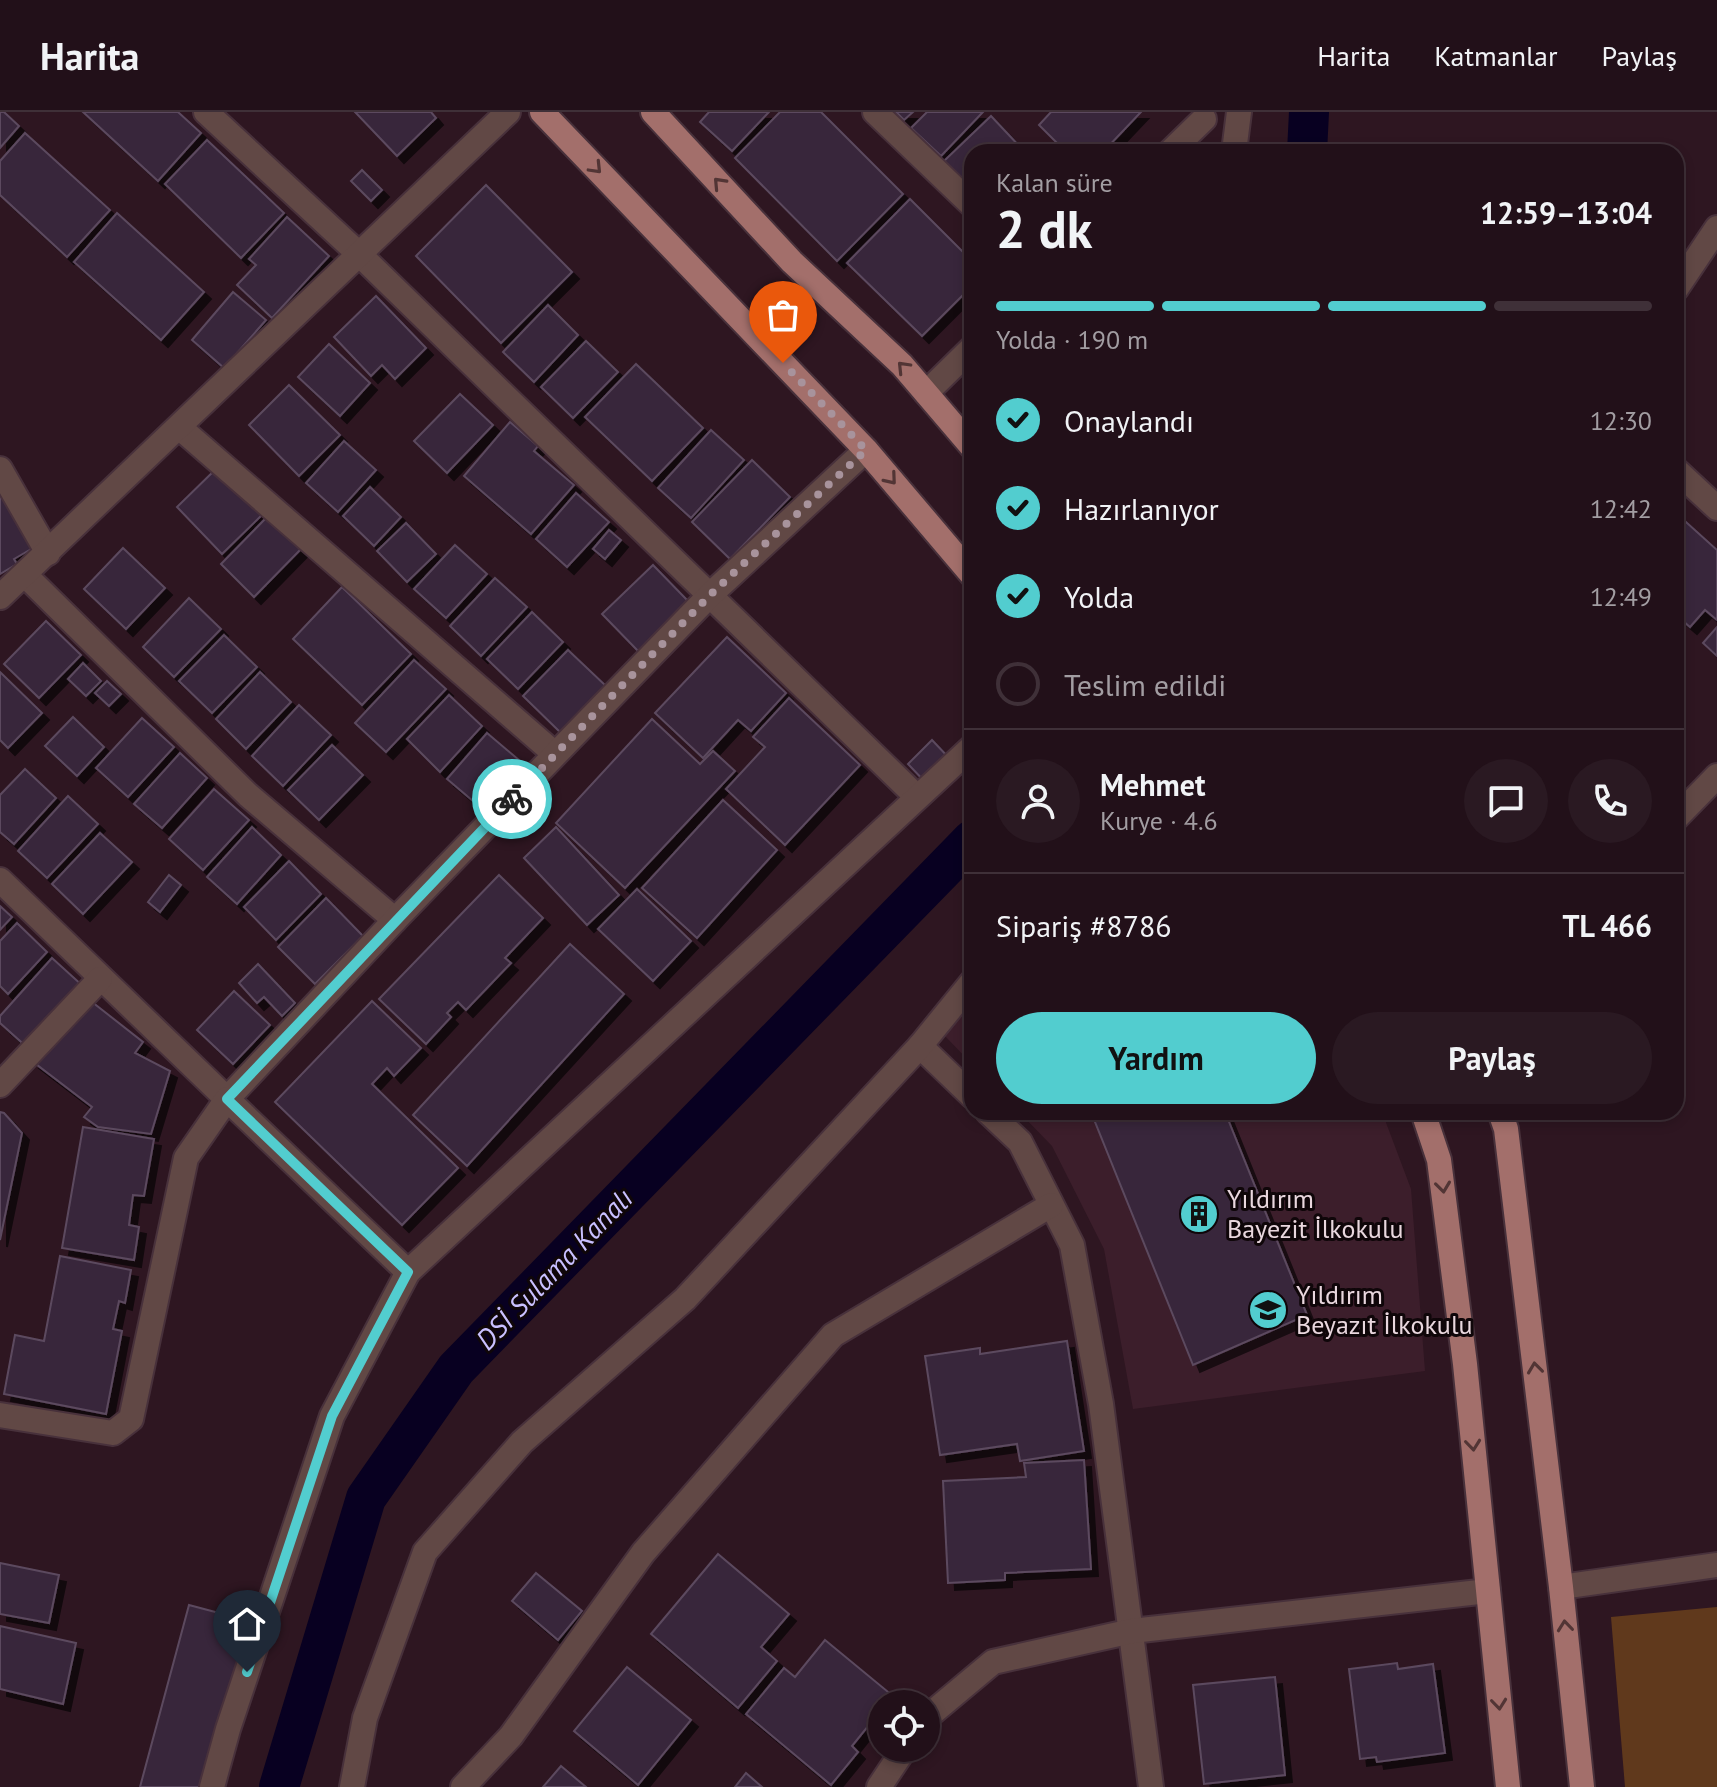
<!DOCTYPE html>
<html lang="tr">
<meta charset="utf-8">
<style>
:root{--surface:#221019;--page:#2a1922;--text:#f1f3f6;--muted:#a29da2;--line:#3f3038;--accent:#52cdcf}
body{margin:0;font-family:"PT Sans",sans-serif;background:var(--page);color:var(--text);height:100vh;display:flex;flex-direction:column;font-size:30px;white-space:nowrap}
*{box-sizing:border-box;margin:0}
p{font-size:26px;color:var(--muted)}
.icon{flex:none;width:44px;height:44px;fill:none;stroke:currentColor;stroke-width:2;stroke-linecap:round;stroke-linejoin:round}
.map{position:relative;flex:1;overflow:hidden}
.side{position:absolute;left:964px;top:32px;width:720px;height:976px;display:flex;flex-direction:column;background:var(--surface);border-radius:24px;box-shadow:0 4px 12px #0003,0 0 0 2px var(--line)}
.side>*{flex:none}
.controls{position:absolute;left:868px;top:1578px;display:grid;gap:16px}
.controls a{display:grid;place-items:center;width:72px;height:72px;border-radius:50%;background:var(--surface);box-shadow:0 4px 12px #0003,0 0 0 2px var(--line);font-size:40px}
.pin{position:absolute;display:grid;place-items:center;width:68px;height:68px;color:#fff;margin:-82px -34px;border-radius:50% 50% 50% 0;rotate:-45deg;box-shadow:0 0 8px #0007}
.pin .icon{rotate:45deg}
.courier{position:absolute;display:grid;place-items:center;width:80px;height:80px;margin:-40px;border:6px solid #52cdcf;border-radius:50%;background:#fff;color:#222;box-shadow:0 2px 10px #0007}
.overview em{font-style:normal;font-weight:800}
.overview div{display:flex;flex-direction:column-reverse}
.overview{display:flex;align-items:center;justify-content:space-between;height:136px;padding:0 32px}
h1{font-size:52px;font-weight:800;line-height:60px}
.bar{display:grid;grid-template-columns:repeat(4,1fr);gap:12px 8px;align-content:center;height:96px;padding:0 32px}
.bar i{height:10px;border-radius:6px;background:var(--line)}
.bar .selected{background:var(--accent)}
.bar p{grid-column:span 4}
.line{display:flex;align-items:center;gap:20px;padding:0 32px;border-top:2px solid var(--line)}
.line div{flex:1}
.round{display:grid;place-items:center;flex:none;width:84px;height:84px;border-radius:42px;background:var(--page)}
ol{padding:0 32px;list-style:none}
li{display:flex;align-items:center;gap:24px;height:88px}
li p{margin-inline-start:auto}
li .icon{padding:8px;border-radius:50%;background:var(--accent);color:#111;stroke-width:4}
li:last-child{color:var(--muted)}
li i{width:44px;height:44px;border:4px solid var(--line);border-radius:50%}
.primary-button{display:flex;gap:16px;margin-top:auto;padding:16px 32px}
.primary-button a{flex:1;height:92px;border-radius:48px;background:var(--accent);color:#111;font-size:32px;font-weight:800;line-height:92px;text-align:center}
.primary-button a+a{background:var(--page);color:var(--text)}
header{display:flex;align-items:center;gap:48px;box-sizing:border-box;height:112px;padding:0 40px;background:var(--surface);border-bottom:2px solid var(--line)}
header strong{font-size:38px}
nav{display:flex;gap:44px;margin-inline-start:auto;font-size:28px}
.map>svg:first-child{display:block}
.built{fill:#3c1e2b}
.green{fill:#60391c}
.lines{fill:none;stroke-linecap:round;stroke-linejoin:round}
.canal{stroke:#080021;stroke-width:40}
.building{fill:#38273b;stroke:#5c4a5f;stroke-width:2;filter:url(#shadow)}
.minor-casing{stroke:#48313b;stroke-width:28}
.major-casing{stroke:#48313b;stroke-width:28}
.minor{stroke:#614845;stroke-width:24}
.major{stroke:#a36f6b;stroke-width:24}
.oneway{stroke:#523535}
.done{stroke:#a8939c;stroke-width:8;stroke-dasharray:0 14.4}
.route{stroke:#52cdcf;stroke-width:10}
.labels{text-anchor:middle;stroke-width:6;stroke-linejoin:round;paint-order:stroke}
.poi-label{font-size:26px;fill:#e9d7de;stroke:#0f0609;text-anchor:start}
.water-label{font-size:28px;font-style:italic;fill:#c9c0ff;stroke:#0f0609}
</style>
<header>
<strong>Harita</strong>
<nav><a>Harita</a><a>Katmanlar</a><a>Paylaş</a></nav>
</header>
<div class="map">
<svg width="1717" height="1675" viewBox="0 0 1717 1675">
<defs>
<filter id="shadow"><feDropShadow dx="7" dy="7" stdDeviation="0" flood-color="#0009"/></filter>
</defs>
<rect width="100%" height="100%" fill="#2e1621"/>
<!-- built -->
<g class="built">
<path d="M972,890v62l-28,-29z"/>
<path d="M1019,1000h363l29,77 14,182 -292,38 -29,-160 -52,-103z"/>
</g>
<!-- green -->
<path class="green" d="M1717,1495v180h-92l-14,-170z"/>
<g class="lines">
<!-- canal -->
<g class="canal">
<path d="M1307,40l2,-40"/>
<path d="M279,1675l87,-289 90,-129 516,-529"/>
</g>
</g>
<!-- building -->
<g class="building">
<path d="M0,0h4l15,14 -19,22z"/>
<path d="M83,0h95l23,21 -43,48z"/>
<path d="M355,0h76l5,6 -39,38z"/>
<path d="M709,0h60l-37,39 -32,-29z"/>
<path d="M780,0h41l82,82 -66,67 -102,-103z"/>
<path d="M896,0h17l-9,8z"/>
<path d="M927,0h56l-42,44 -30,-28z"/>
<path d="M1051,0h90l-38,40h-37l-27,-27z"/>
<path d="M991,4l31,33 -2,3h-48v38l-28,-29z"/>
<path d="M25,21l85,77 -43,47 -67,-62v-34z"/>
<path d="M207,28l77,73 -43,45 -76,-74z"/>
<path d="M362,58l20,20 -11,11 -20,-20z"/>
<path d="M486,73l86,87 -71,71 -85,-87z"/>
<path d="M910,87l62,62v25l-50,50 -75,-73z"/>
<path d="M117,101l87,79 -43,48 -87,-78z"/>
<path d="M287,105l42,39 -57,62 -35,-33 19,-20 -7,-6z"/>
<path d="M233,180l33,28 -42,48 -32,-28z"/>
<path d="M376,184l50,52 -31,31 -13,-14 -11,11 -37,-39z"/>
<path d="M548,193l30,30 -44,47 -31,-30z"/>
<path d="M586,229l32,31 -45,46 -32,-31z"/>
<path d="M329,232l41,39 -30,33 -42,-39z"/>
<path d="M636,252l67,64 -51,53 -67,-64z"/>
<path d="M289,273l51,50 -41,41 -50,-51z"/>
<path d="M460,282l33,31 -46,48 -33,-32z"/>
<path d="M510,310l28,24 -4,5 40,34 -43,49 -67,-58z"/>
<path d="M711,318l33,30 -53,58 -33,-30z"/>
<path d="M344,329l32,29 -38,42 -32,-29z"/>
<path d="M752,348l38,37 -60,62 -38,-37z"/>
<path d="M220,353l45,47 -43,42 -45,-47z"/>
<path d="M370,375l31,30 -27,29 -31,-30z"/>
<path d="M0,380l33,56 -19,11 3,5 -17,10z"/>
<path d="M576,381l33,29 -42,45 -31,-28z"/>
<path d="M1676,401l41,37v70l-12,-10 -15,17 -14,-12v-26l3,-3 -3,-2z"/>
<path d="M268,404l34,32 -48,49 -33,-33z"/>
<path d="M406,411l30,31 -29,28 -30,-31z"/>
<path d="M609,418l12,10 -16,19 -12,-10z"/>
<path d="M455,433l32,29 -41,44 -32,-29z"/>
<path d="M123,436l42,40 -39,41 -42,-40z"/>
<path d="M653,453l36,37 -50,50 -37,-38z"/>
<path d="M495,466l32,29 -46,49 -31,-30z"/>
<path d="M342,475l69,67 -49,51 -69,-66z"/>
<path d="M189,486l32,31 -47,48 -31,-30z"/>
<path d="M532,500l31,30 -45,47 -31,-30z"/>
<path d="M46,509l35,34 -42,43 -35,-34z"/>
<path d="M1717,515v29l-14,-13z"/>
<path d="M224,523l33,32 -45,46 -33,-32z"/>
<path d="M727,525l59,56 -35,38 -13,-11 -35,38 -48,-45z"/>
<path d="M568,538l38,36 -45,47 -38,-37z"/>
<path d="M414,548l32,29 -60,63 -31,-29z"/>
<path d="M83,551l18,18 -15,15 -18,-17z"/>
<path d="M0,560l42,41 -34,35 -8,-8z"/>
<path d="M260,560l31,30 -45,47 -30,-30z"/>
<path d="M107,569l14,13 -12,12 -14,-13z"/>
<path d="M449,583l33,31 -42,46 -33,-33z"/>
<path d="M789,586l71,67 -75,80 -59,-56 39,-42 -12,-10z"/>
<path d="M299,593l32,30 -48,51 -31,-30z"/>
<path d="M73,605l31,30 -27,29 -32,-30z"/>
<path d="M142,606l32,29 -46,50 -32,-29z"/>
<path d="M652,607l48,45 13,-13 22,20 -110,117 -69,-65z"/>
<path d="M487,621l39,33 -40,46 -39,-33z"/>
<path d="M932,628l19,20 -24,24 -19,-20z"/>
<path d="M332,633l31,30 -44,45 -31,-30z"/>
<path d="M180,641l27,25 -45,50 -28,-24z"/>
<path d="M25,657l31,29 -42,46 -14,-12v-37z"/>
<path d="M214,677l35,31 -46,50 -34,-31z"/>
<path d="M68,684l30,28 -51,54 -29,-27z"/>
<path d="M723,688l54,50 -80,88 -55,-50z"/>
<path d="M252,715l29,28 -44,49 -30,-27z"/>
<path d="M556,715l63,68 -32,30 -63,-67z"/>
<path d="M100,721l32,29 -49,52 -31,-30z"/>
<path d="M289,749l32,33 -45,46 -32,-33z"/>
<path d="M169,763l12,10 -21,27 -12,-10z"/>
<path d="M499,763l44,43 -38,40 6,5 -45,47 -8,-8 -11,11 4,4 -25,27 -47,-45z"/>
<path d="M637,777l54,52 -38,40 -55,-52z"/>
<path d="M326,786l37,38 -48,48 -37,-37z"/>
<path d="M0,794l12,11 -12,13z"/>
<path d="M17,811l30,29 -39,42 -8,-8v-45z"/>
<path d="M570,832l54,50 -157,172 -54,-51z"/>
<path d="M52,846l32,29 -55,62 -29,-26v-7z"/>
<path d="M258,852l37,39 -13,13 -18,-19 -7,6 -18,-20z"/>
<path d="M234,879l36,34 -37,39 -36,-34z"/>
<path d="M87,886l56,44 -8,11 35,18 -19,63 -53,-7 -14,-10 8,-10 -60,-46z"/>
<path d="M372,889l49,47 -27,28 -7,-8 -15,16 86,84 -56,57 -127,-123z"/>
<path d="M0,1000l4,1 18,20 -22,107z"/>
<path d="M1091,1000h134l82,203 -114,50z"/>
<path d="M83,1015l71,12 -10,57 -11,-1 -4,30 10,2 -5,33 -72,-12z"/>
<path d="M60,1144l71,14 -6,33 -6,-2 -6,28 9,2 -16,83 -102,-20 11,-59 29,6z"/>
<path d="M1067,1229l17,110 -64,10 -3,-17 -77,11 -15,-99 55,-8v6z"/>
<path d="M1084,1348l7,109 -86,4v7l-57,3 -5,-102 83,-4 -2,-14z"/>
<path d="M718,1442l71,60 -28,33 16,14 -39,47 -87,-74z"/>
<path d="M0,1451l59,12 -10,48 -49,-9z"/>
<path d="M536,1461l46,38 -24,29 -46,-39z"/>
<path d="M189,1493l60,16 -45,166h-64z"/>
<path d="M0,1514l76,17 -13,61 -63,-15z"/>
<path d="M825,1528l68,56 -7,8h-4v5l-30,37 6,6 -27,33 -85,-71 38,-46 11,9z"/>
<path d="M1397,1551l1,6 35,-5 12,89 -68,9 -1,-5 -16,2 -11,-90z"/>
<path d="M627,1555l64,53 -53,65 -64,-54z"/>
<path d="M1275,1565l10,98 -81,9 -11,-99z"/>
<path d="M561,1654l25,21h-43z"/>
<path d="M746,1661l16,14h-27z"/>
</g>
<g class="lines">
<!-- minor casing -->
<g class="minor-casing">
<g id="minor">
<path d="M206,0l153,142 558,543"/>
<path d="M875,0l97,93"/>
<path d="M1170,40l34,-33"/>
<path d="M1234,40l5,-40"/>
<path d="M1676,177l41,-61"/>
<path d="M926,281l46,-45"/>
<path d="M179,315l376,327"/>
<path d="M0,357l48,84"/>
<path d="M1676,358l41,38"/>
<path d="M25,463l223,220 147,125"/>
<path d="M0,485l508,-485"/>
<path d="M1676,706l41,-42"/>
<path d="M0,768l227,219 168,-179 316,-326 155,-144"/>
<path d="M920,934l52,50"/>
<path d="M0,973l100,-106"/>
<path d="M988,1000l32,30 52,103 29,159 50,383"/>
<path d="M0,1303l113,18 18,-14 55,-261 41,-59 181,173"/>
<path d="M1561,1475l156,-22"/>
<path d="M926,1606l67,-56 139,-31 356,-40"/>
<path d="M212,1675l16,-58 104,-313 76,-144 564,-525"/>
<path d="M352,1675l13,-69 60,-166 97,-110 163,-143 235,-253 52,-64"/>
<path d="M463,1675l48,-51 132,-183 190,-218 218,-130"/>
<path d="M879,1675l26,-39"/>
</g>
</g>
<!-- major casing -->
<g class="major-casing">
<g id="major">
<path d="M542,0l324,338 106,125"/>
<path d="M653,0l139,150 110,103 70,82"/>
<path d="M1423,1000l16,48 26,204 43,423"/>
<path d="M1500,1000l6,17 55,458 21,200"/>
</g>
</g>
<!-- minor -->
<use href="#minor" class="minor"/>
<!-- major -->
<use href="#major" class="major"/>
</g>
<!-- one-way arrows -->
<defs><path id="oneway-chevron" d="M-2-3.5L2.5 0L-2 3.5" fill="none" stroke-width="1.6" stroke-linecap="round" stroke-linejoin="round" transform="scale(2)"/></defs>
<g class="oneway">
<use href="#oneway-chevron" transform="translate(596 56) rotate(46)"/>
<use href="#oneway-chevron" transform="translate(719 71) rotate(-133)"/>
<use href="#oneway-chevron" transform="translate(903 255) rotate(-134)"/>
<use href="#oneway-chevron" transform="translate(891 367) rotate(50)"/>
<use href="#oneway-chevron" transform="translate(1443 1075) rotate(83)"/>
<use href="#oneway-chevron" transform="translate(1535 1256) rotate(-97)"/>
<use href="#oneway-chevron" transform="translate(1473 1333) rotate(84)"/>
<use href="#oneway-chevron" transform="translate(1565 1514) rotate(-96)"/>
<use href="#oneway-chevron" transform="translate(1499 1592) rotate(84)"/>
</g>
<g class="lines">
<!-- done -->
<path class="done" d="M512,687l199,-205 155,-144 -83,-87"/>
<!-- route -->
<path class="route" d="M247,1560l85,-256 76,-144 -181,-173 285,-300"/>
</g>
<!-- icons -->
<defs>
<g id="building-disc" transform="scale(2)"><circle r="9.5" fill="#52cdcf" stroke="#0f0609"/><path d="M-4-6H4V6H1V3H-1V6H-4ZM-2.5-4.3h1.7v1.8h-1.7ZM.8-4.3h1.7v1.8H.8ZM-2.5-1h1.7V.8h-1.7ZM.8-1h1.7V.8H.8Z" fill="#111"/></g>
<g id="school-disc" transform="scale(2)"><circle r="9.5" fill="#52cdcf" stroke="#0f0609"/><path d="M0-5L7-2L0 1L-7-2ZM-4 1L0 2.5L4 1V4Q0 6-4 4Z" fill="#111"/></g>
</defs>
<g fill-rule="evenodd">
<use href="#building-disc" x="1199" y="1102"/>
<use href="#school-disc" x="1268" y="1198"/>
</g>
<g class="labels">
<!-- poi labels -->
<g class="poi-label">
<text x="1227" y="1096">Yıldırım<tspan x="1227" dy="30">Bayezit İlkokulu</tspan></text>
<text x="1296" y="1192">Yıldırım<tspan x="1296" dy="30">Beyazıt İlkokulu</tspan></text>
</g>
<!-- water labels -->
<g class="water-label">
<text transform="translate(554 1157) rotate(-46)" y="10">DSİ Sulama Kanalı</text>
</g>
</g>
</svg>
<div class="controls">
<a><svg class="icon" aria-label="locate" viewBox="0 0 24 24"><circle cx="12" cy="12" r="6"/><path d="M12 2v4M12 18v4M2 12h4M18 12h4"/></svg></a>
</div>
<div class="pin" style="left:783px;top:251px;background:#ea580c"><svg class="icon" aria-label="bag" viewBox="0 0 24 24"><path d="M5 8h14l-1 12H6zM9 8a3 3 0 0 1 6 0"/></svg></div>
<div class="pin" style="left:247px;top:1560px;background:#1f2937"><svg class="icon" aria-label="home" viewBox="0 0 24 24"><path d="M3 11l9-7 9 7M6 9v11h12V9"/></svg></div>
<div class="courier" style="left:512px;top:687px"><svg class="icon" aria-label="bike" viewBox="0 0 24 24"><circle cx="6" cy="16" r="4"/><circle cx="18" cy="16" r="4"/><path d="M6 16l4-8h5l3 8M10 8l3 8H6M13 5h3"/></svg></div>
<section class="side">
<div class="overview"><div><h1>2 dk</h1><p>Kalan süre</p></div><em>12:59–13:04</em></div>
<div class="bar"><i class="selected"></i><i class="selected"></i><i class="selected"></i><i></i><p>Yolda · 190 m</p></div>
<ol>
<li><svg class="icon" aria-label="check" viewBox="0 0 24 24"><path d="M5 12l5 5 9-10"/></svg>Onaylandı<p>12:30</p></li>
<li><svg class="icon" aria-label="check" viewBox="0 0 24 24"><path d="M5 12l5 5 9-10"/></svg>Hazırlanıyor<p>12:42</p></li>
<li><svg class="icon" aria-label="check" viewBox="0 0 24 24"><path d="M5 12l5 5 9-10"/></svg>Yolda<p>12:49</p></li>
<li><i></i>Teslim edildi</li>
</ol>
<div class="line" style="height:144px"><a class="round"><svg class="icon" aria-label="person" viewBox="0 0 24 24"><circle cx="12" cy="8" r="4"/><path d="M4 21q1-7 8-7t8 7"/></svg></a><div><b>Mehmet</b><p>Kurye · 4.6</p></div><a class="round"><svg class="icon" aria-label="chat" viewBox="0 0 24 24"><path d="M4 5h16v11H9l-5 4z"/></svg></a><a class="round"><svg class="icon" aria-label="phone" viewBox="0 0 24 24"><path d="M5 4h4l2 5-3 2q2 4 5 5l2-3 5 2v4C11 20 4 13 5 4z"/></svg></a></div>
<div class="line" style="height:104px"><div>Sipariş #8786</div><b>TL 466</b></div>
<div class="primary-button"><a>Yardım</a><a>Paylaş</a></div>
</section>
</div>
